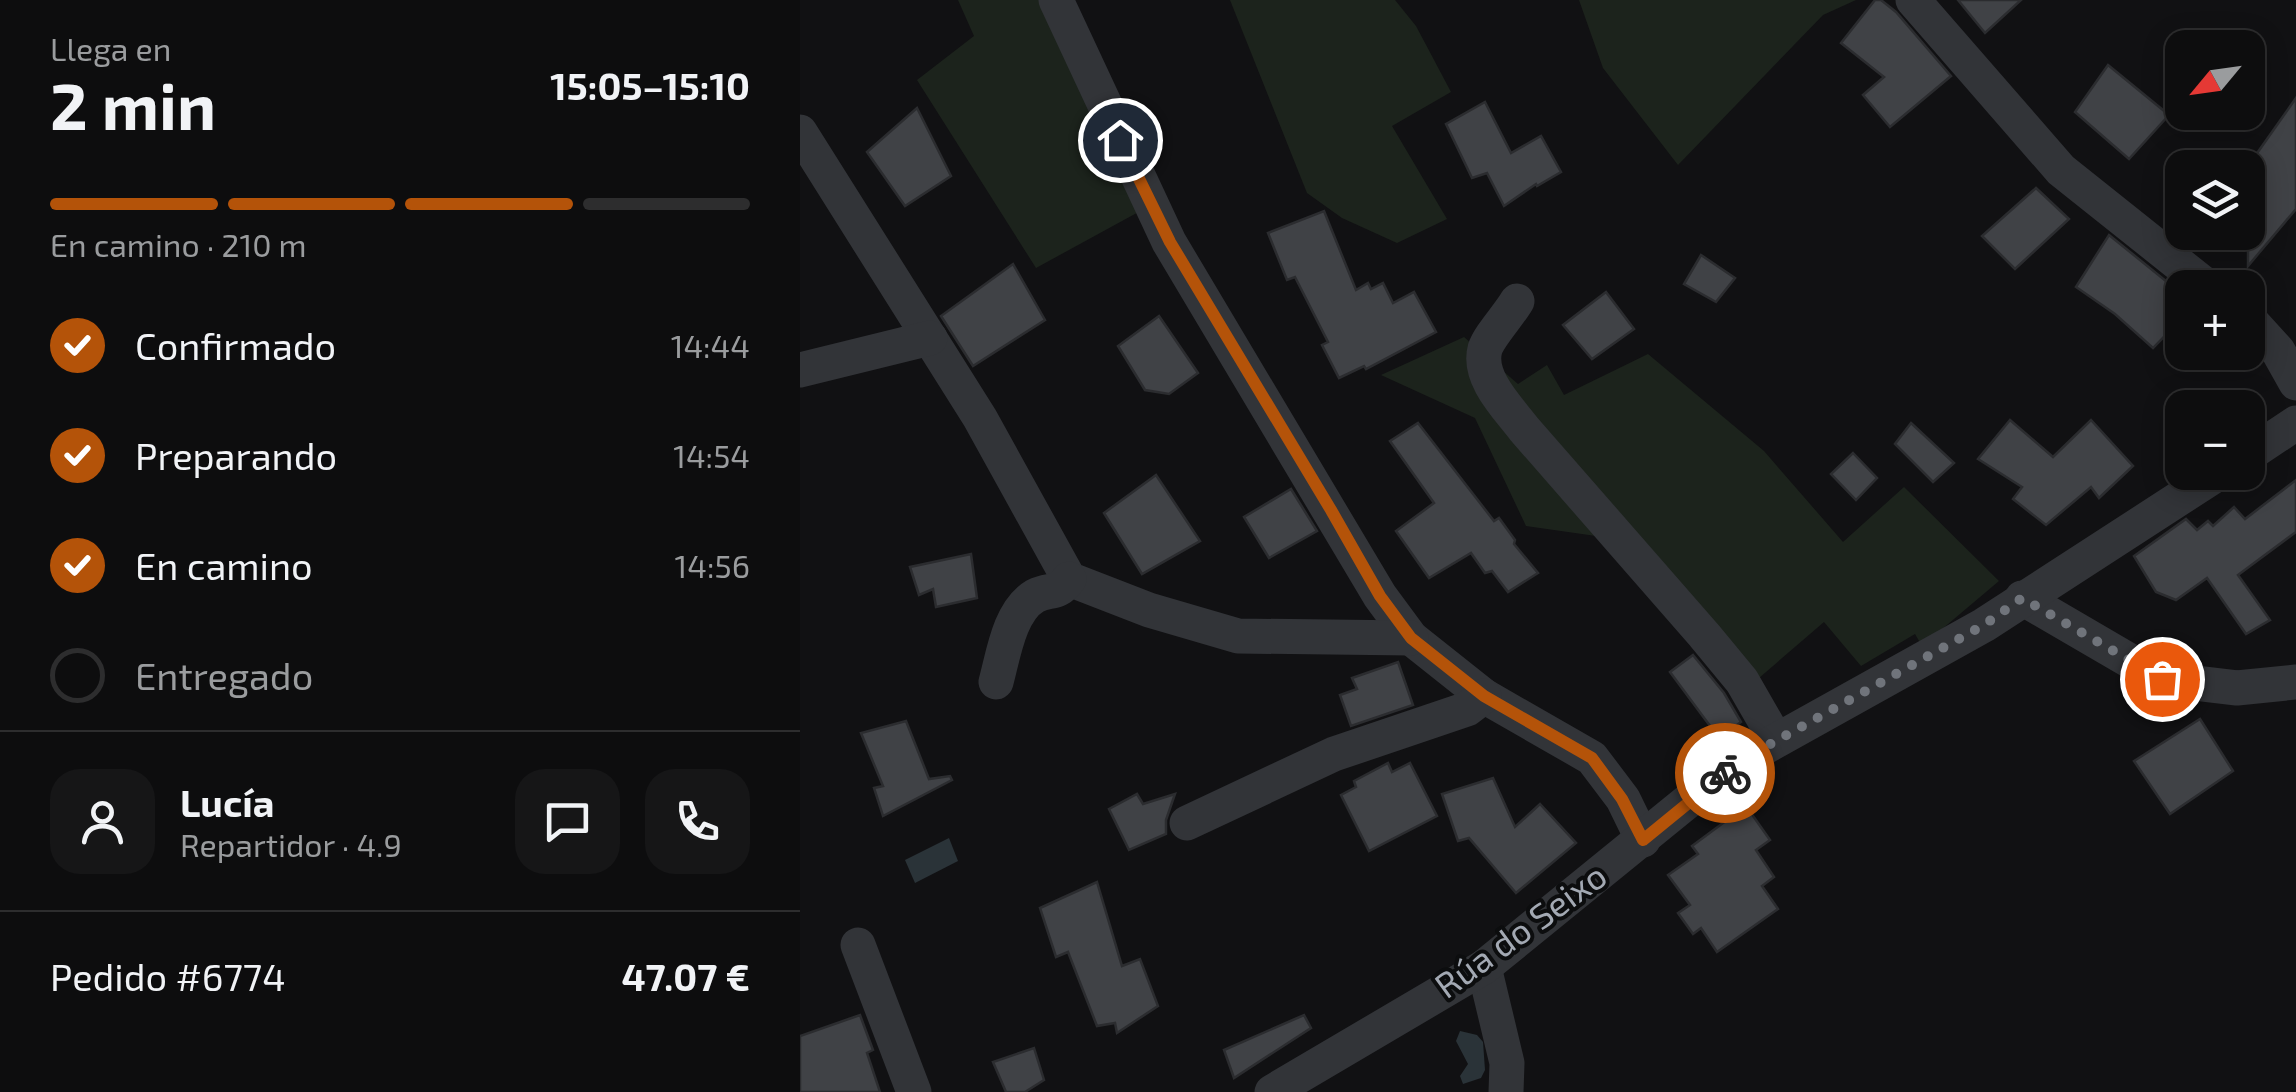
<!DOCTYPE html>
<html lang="es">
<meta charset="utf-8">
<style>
:root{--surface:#0d0d0e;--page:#161617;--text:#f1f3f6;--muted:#9a9c9e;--line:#2d2d2e;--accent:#b45309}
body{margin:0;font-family:"Exo 2",sans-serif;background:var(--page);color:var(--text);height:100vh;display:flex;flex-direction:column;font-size:38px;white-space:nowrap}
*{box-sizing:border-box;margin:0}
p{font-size:32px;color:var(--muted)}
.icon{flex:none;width:55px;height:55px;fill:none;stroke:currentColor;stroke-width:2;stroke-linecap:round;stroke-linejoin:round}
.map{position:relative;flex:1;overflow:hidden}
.sheet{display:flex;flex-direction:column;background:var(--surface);width:800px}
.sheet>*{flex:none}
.needle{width:65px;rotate:241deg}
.tools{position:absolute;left:1365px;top:30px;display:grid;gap:20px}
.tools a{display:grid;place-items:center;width:100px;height:100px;border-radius:20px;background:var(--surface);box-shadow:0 5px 25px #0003,0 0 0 2px var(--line);font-size:50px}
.pin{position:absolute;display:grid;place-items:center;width:85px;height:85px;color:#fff;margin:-42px;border:5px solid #fff;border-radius:50%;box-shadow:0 2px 10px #0007}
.courier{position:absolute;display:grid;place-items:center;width:100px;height:100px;margin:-50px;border:8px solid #b45309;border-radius:50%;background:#fff;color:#222;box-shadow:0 2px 12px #0007}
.headline em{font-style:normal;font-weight:700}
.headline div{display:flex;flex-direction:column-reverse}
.headline{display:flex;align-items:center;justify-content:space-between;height:170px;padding:0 50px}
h1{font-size:65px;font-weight:700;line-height:75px}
.bar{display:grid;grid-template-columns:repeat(4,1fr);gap:15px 10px;align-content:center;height:120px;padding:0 50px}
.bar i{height:12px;border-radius:8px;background:var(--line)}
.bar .active{background:var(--accent)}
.bar p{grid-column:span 4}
.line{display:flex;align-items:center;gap:25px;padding:0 50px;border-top:2px solid var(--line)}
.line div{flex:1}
.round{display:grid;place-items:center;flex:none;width:105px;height:105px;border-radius:30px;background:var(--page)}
ol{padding:0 50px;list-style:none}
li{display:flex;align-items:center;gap:30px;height:110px}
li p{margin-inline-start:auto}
li .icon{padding:10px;border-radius:50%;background:var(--accent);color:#fff;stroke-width:4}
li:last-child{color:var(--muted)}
li i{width:55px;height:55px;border:5px solid var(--line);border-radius:50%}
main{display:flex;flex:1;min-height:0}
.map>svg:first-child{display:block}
.green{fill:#1c231c}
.water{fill:#2a3338}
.building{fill:#404246;stroke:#2b2c2f;stroke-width:2.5}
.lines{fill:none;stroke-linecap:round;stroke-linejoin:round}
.street{stroke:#323438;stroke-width:35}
.done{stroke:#70747b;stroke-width:10;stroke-dasharray:0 18}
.route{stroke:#b45309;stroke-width:12}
.labels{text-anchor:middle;stroke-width:8;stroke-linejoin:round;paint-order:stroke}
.street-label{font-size:35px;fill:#a3a9b3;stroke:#0c0d0e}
</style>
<main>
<section class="sheet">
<div class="headline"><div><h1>2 min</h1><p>Llega en</p></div><em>15:05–15:10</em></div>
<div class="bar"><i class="active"></i><i class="active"></i><i class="active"></i><i></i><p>En camino · 210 m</p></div>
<ol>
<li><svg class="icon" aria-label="check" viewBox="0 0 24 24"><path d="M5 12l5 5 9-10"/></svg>Confirmado<p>14:44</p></li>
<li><svg class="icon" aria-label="check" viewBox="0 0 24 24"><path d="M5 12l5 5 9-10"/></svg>Preparando<p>14:54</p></li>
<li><svg class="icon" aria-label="check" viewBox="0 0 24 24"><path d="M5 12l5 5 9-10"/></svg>En camino<p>14:56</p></li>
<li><i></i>Entregado</li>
</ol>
<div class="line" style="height:180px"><a class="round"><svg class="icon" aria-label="person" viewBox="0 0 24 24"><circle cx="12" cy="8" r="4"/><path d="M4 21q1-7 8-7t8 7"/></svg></a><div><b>Lucía</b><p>Repartidor · 4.9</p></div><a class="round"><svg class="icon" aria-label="chat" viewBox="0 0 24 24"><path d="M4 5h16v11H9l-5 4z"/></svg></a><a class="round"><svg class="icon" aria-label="phone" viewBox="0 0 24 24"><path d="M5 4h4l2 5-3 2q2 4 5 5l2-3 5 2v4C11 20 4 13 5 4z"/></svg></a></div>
<div class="line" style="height:130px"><div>Pedido #6774</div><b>47.07 €</b></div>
</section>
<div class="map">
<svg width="1496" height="1092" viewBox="0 0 1496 1092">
<rect width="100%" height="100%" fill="#111113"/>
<!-- green -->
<g class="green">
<path d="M158,0h92l94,209 -108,59 -119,-188 57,-44z"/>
<path d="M430,0h165l21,26 35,66 -59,34 55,93 -50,24 -55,-25 -35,-25z"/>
<path d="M779,0h277l-33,15 -145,150 -75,-97z"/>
<path d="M664,337l54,47 29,-19 17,30 84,-41 116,97 79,91 61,-55 95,94 -77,65 -7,-12 -54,32 -37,-44 -72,62 -149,-147 -77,-11 -51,-108 -94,-43z"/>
</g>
<!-- water -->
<g class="water">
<path d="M149,838l9,23 -43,22 -10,-23z"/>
<path d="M660,1031l17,4 6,7 2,28 -4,8 -18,6 -3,-8 8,-12 -12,-23z"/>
</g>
<!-- building -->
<g class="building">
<path d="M1075,0h6l15,12 55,64 -61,51 -27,-32 21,-18 -43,-34z"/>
<path d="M1158,0h63l-36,33z"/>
<path d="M1308,65l61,50 -40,44 -54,-47z"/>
<path d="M1496,98v111l-48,57v-100z"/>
<path d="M685,102l26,51 30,-17 20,36 -24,14 -1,-2 -32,22 -17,-33 -15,5 -26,-54z"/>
<path d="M117,108l34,68 -46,30 -38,-54z"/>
<path d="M1236,188l33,31 -54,50 -33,-33z"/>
<path d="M524,211l32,79 12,-7 3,6 12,-6 10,20 21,-11 22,40 -70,37 -2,-3 -25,12 -17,-33 6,-3 -33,-65 -8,3 -19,-47z"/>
<path d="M1309,235l73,59v24l-29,30 -38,-34 -39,-27z"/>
<path d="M901,255l34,23 -19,24 -32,-18z"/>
<path d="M213,264l32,56 -72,46 -32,-50z"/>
<path d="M806,292l28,37 -42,30 -29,-34z"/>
<path d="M359,316l39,57 -29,21 -24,-4 -27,-44z"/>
<path d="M1210,420l43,37 38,-37 42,46 -34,32 -8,-11 -45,38 -33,-26 9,-12 -44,-28z"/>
<path d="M618,423l76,98 5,-3 16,22 -1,4 24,29 -30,19 -16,-21 -7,2 -14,-20 -42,25 -33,-47 38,-28 -44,-62z"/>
<path d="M1111,423l43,40 -21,19 -38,-38z"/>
<path d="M1053,453l24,25 -21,22 -25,-26z"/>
<path d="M356,475l44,66 -58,33 -38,-61z"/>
<path d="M1496,480v52l-58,43 32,45 -24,14 -39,-56 -31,22 -20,-8 -22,-36 52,-37 11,11 11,-9 5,5 21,-19 11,12z"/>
<path d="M491,489l26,42 -48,27 -25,-41z"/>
<path d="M171,554l6,44 -41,9 -3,-18 -14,6 -9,-28z"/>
<path d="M893,655l31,38 17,29 -22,16 -49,-66z"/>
<path d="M598,662l15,43 -62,21 -11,-31 17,-6 -5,-11z"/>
<path d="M1400,719l33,52 -63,43 -36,-53z"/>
<path d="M106,721l23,58 21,-3 2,4 -69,36 -9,-28 9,-2 -22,-53z"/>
<path d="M588,763l4,9 18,-9 27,53 -68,35 -28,-56 15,-8 -2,-6z"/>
<path d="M693,778l22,49 25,-23 36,39 -60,50 -47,-55 -11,3 -16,-47z"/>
<path d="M337,794l6,10 32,-10 -9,26v14l-37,16 -20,-41z"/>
<path d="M946,806l24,34 -14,10 18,27 -12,9 16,23 -61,43 -16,-24 -8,6 -15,-21 12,-8 -22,-30 30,-21 -6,-8z"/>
<path d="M297,882l25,84 18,-7 18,47 -41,27 -2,-10 -18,3 -29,-74 -12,5 -16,-49z"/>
<path d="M60,1015l13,35 -6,3 13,39h-80v-56z"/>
<path d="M504,1015l7,13 -77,50 -10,-28z"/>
<path d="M234,1048l10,32 -19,12h-19l-13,-30z"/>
</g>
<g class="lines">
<!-- street -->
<g class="street">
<path d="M256,0l113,242 211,354 31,42 73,58 108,62 31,41 20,41"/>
<path d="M1113,0l148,170 148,118"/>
<path d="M0,132l180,286 89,161 80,31 89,26 173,2"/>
<path d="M717,301c-8,14 -28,35 -32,48 -8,29 24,60 39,80l180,206 38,46 34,59"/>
<path d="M1448,318l30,33 18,32"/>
<path d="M0,370l130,-32"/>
<path d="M1448,455l48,-32"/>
<path d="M1222,598l139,81 76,9 59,-6"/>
<path d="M196,682c7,-25 13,-71 39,-86 16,-8 21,0 34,-17"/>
<path d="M387,823l147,-69 133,-45 17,-13"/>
<path d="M58,945l56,147"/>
<path d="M684,967l23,96 -1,29"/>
<path d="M472,1092l212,-125 225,-183 47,-32 228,-127 236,-153"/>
</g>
</g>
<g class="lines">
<!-- done -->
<path class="done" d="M925,773l31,-21 228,-127 38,-27 140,81"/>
<!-- route -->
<path class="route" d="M320,140l50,102 161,268 49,86 31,42 73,58 108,62 30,41 21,41 82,-67"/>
</g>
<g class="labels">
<!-- street labels -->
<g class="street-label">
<text transform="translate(721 931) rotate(-36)" y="12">Rúa do Seixo</text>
</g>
</g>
</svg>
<div class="tools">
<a><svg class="needle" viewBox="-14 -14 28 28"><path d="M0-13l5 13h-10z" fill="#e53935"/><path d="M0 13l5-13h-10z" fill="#9a9c9e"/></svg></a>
<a><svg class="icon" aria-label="layers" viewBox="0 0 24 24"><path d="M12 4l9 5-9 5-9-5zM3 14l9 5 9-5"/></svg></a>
<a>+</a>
<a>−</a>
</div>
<div class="pin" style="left:1362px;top:679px;background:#ea580c"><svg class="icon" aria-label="bag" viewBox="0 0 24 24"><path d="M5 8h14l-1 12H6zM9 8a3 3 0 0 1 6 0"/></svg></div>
<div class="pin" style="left:320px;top:140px;background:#1f2937"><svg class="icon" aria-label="home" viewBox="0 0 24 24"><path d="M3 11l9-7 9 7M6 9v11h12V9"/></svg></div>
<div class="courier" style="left:925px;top:773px"><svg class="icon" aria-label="bike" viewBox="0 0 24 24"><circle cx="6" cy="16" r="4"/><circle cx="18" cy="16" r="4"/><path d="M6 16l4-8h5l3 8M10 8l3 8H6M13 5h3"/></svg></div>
</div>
</main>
